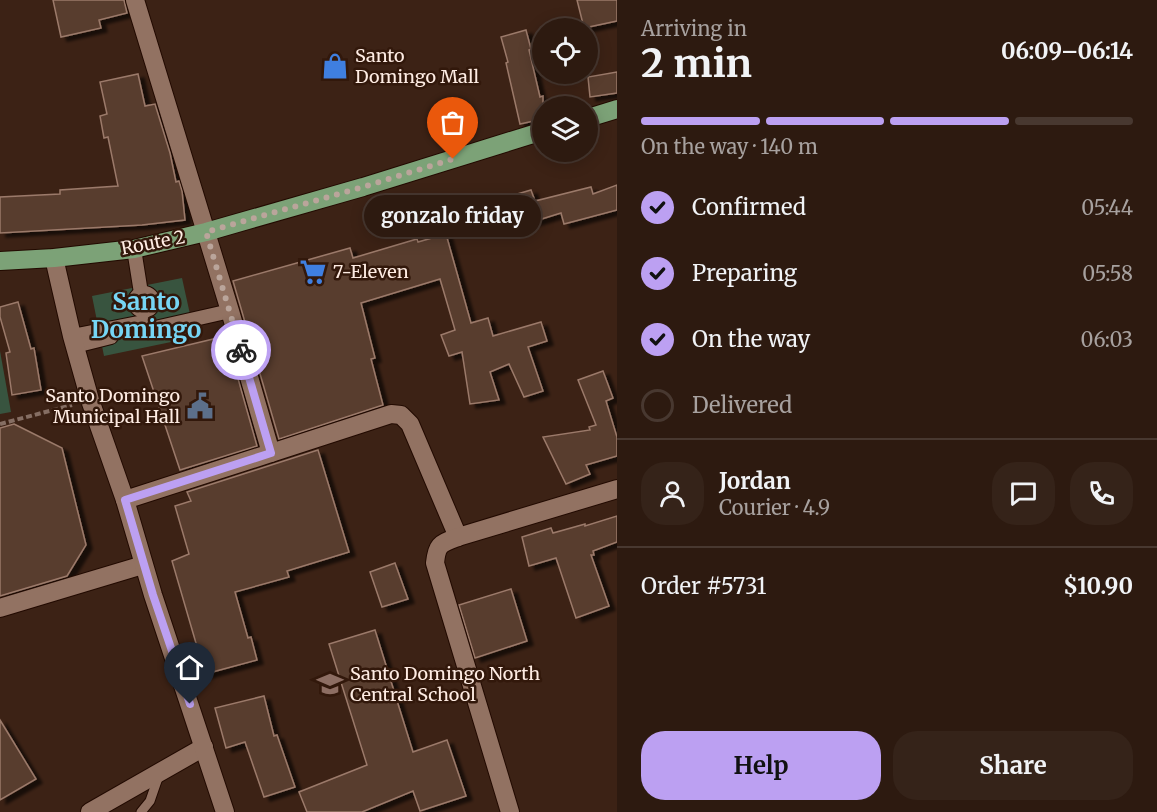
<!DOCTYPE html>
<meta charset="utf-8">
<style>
:root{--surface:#2d1a10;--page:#352319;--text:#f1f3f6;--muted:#a7a19f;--line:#483830;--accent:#bca0f2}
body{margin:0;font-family:Merriweather,serif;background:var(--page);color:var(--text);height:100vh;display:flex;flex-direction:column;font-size:22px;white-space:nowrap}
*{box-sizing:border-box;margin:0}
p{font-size:20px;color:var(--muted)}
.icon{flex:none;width:33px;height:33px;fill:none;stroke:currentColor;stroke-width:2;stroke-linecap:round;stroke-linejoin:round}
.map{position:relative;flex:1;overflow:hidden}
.sheet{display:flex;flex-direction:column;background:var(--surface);width:540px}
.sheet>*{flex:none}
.fabs{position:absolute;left:532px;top:18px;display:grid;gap:12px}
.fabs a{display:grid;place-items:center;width:66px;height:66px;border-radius:50%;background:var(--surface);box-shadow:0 3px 15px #0003,0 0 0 2px var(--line);font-size:30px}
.pin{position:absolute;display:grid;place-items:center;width:51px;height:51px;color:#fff;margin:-62px -26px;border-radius:50% 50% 50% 0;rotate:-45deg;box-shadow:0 0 6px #0007}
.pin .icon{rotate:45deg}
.courier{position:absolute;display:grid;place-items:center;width:60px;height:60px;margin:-30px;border:4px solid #bca0f2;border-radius:50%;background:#fff;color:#222;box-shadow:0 2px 8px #0007}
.bubble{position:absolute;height:42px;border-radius:21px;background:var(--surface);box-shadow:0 3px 15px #0003,0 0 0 2px var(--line);font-size:20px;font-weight:700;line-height:42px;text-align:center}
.overview em{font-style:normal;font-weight:700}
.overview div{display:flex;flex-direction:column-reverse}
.overview{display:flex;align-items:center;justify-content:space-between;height:102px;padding:0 24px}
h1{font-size:39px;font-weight:700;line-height:45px}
.bar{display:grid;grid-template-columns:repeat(4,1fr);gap:9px 6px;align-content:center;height:72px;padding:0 24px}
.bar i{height:8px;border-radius:4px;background:var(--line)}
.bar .selected{background:var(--accent)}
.bar p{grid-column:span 4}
.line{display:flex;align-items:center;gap:15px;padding:0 24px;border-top:2px solid var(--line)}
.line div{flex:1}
.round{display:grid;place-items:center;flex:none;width:63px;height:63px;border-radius:24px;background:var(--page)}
ol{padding:0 24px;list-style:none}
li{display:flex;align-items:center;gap:18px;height:66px}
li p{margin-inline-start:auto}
li .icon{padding:6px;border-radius:50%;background:var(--accent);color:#111;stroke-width:4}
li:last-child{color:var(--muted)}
li i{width:33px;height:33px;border:3px solid var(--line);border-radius:50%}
.cta{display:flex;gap:12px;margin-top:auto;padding:12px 24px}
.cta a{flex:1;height:69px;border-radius:24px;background:var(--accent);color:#111;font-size:24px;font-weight:700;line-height:69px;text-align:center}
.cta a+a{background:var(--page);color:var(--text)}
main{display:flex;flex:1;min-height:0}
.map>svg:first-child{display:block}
.green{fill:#38543f}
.building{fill:#593c2e;stroke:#9b7a6a;stroke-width:1.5;filter:url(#shadow)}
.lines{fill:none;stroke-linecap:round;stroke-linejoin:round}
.service-casing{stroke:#220a01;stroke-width:11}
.pedestrian-casing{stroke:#220a01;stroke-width:16}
.minor-casing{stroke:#220a01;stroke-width:20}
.tertiary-casing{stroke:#220a01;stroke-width:20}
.trunk-casing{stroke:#220a01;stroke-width:20}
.path{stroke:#856e63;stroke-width:4;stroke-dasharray:6 3;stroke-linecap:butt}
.service{stroke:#927262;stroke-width:9}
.pedestrian{stroke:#927262;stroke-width:14}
.minor{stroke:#927262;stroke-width:18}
.tertiary{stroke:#927262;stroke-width:18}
.trunk{stroke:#7ca277;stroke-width:18}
.done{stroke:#baa59b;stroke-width:6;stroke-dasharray:0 10.8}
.route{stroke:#bca0f2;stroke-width:8}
.labels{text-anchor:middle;stroke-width:5;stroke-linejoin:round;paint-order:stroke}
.poi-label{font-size:18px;fill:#feece3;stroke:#32180b;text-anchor:start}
.street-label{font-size:18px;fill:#feece3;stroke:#32180b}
.district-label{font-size:24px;font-weight:bold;fill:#76d5f4;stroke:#32180b}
</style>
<main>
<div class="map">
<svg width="617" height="812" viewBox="0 0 617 812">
<defs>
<filter id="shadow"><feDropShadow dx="6" dy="4" stdDeviation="1.5" flood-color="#0009"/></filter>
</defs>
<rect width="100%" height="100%" fill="#3c2215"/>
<!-- green -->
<g class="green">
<path d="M182,278l13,59 -91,19 -12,-60z"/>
<path d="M0,351l11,61 -11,2z"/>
</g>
<!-- building -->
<g class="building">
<path d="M53,0h71l3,13 -28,7 2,8 -40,9z"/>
<path d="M577,0h40v21l-33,7z"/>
<path d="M526,30l5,19 -2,1 11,47 3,-1v23l-23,5 -14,-61 2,-1 -7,-25z"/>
<path d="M617,72v21l-27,4 -2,-20z"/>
<path d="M138,74l7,32 10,-2 15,49 6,29 3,-1 3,10 3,29 -43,5 -142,8v-36l60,-3v-4l58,-4 -10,-49 -4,1 -4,-22 7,-2 -7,-32z"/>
<path d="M617,185v25l-53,14 -3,-11 -45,14 -9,-30 24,-7 4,11 56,-14 2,7z"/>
<path d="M446,234l25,89 17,-5 5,18 48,-14 6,19 -19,6 15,44 -19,6 -15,-33 -19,8 9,28 -29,4 -8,-52 -13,4 -8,-21 14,-5 -15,-51 -79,24 14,55 -4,1 12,46 -104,34 -46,-158 117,-33 3,10 64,-19 1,3z"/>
<path d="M18,302l13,47 3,-1 7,42 -29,5 -6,-42 4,-1 -10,-35v-10z"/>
<path d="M226,336l31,110 -77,24 -38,-114z"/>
<path d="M603,371l10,27 -7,3 11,36v19l-31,9 4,9 -24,10 -23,-47 47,-7 -1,-3 7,-2 -18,-45z"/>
<path d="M14,424l48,24 24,97 -19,31 -67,20v-168z"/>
<path d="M318,450l31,102 -62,19 2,6 -54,15 13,46 3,-1 6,23 -52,14 -33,-113 17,-7 -14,-48 16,-5 -4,-9z"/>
<path d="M617,516v26l-24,9 1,4h-3l18,51 -33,12 -20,-60 -27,8 -7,-29 29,-9 2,5 32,-9v2z"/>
<path d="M395,563l13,36 -26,8 -12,-35z"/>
<path d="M511,589l16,52 -52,17 -16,-53z"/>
<path d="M375,630l38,122 34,-12 19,56 -46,15 -7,-20 -51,21h-55l-8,-20 68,-27 -38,-121z"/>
<path d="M264,696l10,40 3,-1 18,52 -31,10 -19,-55 -19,6 -11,-40z"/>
<path d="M0,720l36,59 -36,21z"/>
</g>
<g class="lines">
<!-- service casing -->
<g class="service-casing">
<path id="service" d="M141,812l9,-11 9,-26"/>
</g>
<!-- pedestrian casing -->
<g class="pedestrian-casing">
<g id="pedestrian">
<path d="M134,249l7,44"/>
<circle cx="144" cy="302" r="9"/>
<path d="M155,328l75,-17"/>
<path d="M72,336l71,-14"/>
<path d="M75,346l36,-9"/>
</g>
</g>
<!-- minor casing -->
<g class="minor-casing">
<g id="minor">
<path d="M271,453l120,-39 10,1 9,9 48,113"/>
<path d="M125,500l146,-47 -41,-142 -95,-311"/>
<path d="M0,608l143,-43"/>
<path d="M90,812l114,-65"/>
<path d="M510,812l-75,-249c2,-19 5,-19 23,-26l159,-48"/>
</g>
</g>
<!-- tertiary casing -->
<g class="tertiary-casing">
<path id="tertiary" d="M54,258l18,78 18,64 35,100 28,95 72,217"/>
</g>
<!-- trunk casing -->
<g class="trunk-casing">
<g id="trunk">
<path d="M588,118l29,-9"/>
<path d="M0,261l54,-3 80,-9 72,-17 157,-45 180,-56"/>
</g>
</g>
<!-- path -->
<path class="path" d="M0,424l72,-19"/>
<!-- service -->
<use href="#service" class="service"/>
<!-- pedestrian -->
<use href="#pedestrian" class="pedestrian"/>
<!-- minor -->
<use href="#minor" class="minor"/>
<!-- tertiary -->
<use href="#tertiary" class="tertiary"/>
<!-- trunk -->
<use href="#trunk" class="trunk"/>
</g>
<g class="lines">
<!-- done -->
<path class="done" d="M241,350l-35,-118 157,-45 90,-28"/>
<!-- route -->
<path class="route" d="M190,704l-37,-109 -28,-95 146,-47 -30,-103"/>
</g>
<!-- icons -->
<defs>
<g id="shop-bare" transform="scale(2.07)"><path d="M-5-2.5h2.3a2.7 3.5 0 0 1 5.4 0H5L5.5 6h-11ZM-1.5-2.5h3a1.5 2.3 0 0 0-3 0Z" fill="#3f7fe0" stroke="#32180b" stroke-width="2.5" paint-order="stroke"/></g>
<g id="supermarket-bare" transform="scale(2.07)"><path d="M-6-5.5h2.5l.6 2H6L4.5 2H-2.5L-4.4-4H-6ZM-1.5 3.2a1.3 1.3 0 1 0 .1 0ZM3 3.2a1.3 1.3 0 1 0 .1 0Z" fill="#3f7fe0" stroke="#32180b" stroke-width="2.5" paint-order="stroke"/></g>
<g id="civic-bare" transform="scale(2.07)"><path d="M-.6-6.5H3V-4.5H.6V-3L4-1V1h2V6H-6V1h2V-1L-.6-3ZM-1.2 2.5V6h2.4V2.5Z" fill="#5c6f8a" stroke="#32180b" stroke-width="2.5" paint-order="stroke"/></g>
<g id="school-bare" transform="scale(2.07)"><path d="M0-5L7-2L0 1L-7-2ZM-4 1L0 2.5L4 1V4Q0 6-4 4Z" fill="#8d6e63" stroke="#32180b" stroke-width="2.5" paint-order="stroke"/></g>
</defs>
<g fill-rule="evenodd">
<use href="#shop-bare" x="335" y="66"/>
<use href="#supermarket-bare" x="313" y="272"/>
<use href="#civic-bare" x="200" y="406"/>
<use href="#school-bare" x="330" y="684"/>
</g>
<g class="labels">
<!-- poi labels -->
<g class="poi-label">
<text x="355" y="62">Santo<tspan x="355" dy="21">Domingo Mall</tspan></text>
<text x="333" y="278">7-Eleven</text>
<text x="180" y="402" text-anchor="end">Santo Domingo<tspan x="180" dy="21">Municipal Hall</tspan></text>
<text x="350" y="680">Santo Domingo North<tspan x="350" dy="21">Central School</tspan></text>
</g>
<!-- street labels -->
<g class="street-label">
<text transform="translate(153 243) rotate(-11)" y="6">Route 2</text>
</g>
<!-- district labels -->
<g class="district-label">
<text x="146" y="310">Santo<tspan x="146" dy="28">Domingo</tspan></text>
</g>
</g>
</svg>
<div class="fabs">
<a><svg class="icon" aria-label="locate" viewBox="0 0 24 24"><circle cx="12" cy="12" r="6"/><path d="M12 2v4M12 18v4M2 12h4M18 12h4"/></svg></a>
<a><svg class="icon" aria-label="layers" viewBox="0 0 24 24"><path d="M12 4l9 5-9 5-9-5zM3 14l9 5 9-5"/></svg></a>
</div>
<div class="pin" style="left:453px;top:159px;background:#ea580c"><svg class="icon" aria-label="bag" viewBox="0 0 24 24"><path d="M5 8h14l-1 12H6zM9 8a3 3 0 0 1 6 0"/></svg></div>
<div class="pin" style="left:190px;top:704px;background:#1f2937"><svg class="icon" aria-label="home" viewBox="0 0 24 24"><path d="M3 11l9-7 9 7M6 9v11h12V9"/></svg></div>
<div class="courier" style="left:241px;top:350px"><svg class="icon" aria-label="bike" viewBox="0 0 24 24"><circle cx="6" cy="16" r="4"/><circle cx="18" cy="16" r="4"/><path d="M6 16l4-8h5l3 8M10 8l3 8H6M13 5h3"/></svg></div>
<div class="bubble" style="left:364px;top:195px;width:177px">gonzalo friday</div>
</div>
<section class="sheet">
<div class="overview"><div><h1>2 min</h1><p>Arriving in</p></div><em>06:09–06:14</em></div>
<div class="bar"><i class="selected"></i><i class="selected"></i><i class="selected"></i><i></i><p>On the way · 140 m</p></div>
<ol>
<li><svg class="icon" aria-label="check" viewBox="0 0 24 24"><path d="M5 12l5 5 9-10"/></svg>Confirmed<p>05:44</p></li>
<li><svg class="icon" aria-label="check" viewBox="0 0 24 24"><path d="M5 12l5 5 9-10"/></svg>Preparing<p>05:58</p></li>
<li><svg class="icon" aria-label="check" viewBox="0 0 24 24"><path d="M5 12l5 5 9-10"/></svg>On the way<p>06:03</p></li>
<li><i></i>Delivered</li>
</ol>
<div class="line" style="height:108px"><a class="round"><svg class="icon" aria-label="person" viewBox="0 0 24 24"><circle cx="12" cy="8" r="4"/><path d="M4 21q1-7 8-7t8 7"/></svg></a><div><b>Jordan</b><p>Courier · 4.9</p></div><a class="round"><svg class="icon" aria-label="chat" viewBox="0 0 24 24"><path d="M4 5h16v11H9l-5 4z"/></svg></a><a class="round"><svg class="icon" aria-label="phone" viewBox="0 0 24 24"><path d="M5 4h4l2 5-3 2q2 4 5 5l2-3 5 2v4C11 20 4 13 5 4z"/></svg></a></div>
<div class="line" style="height:78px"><div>Order #5731</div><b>$10.90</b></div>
<div class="cta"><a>Help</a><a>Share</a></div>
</section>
</main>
